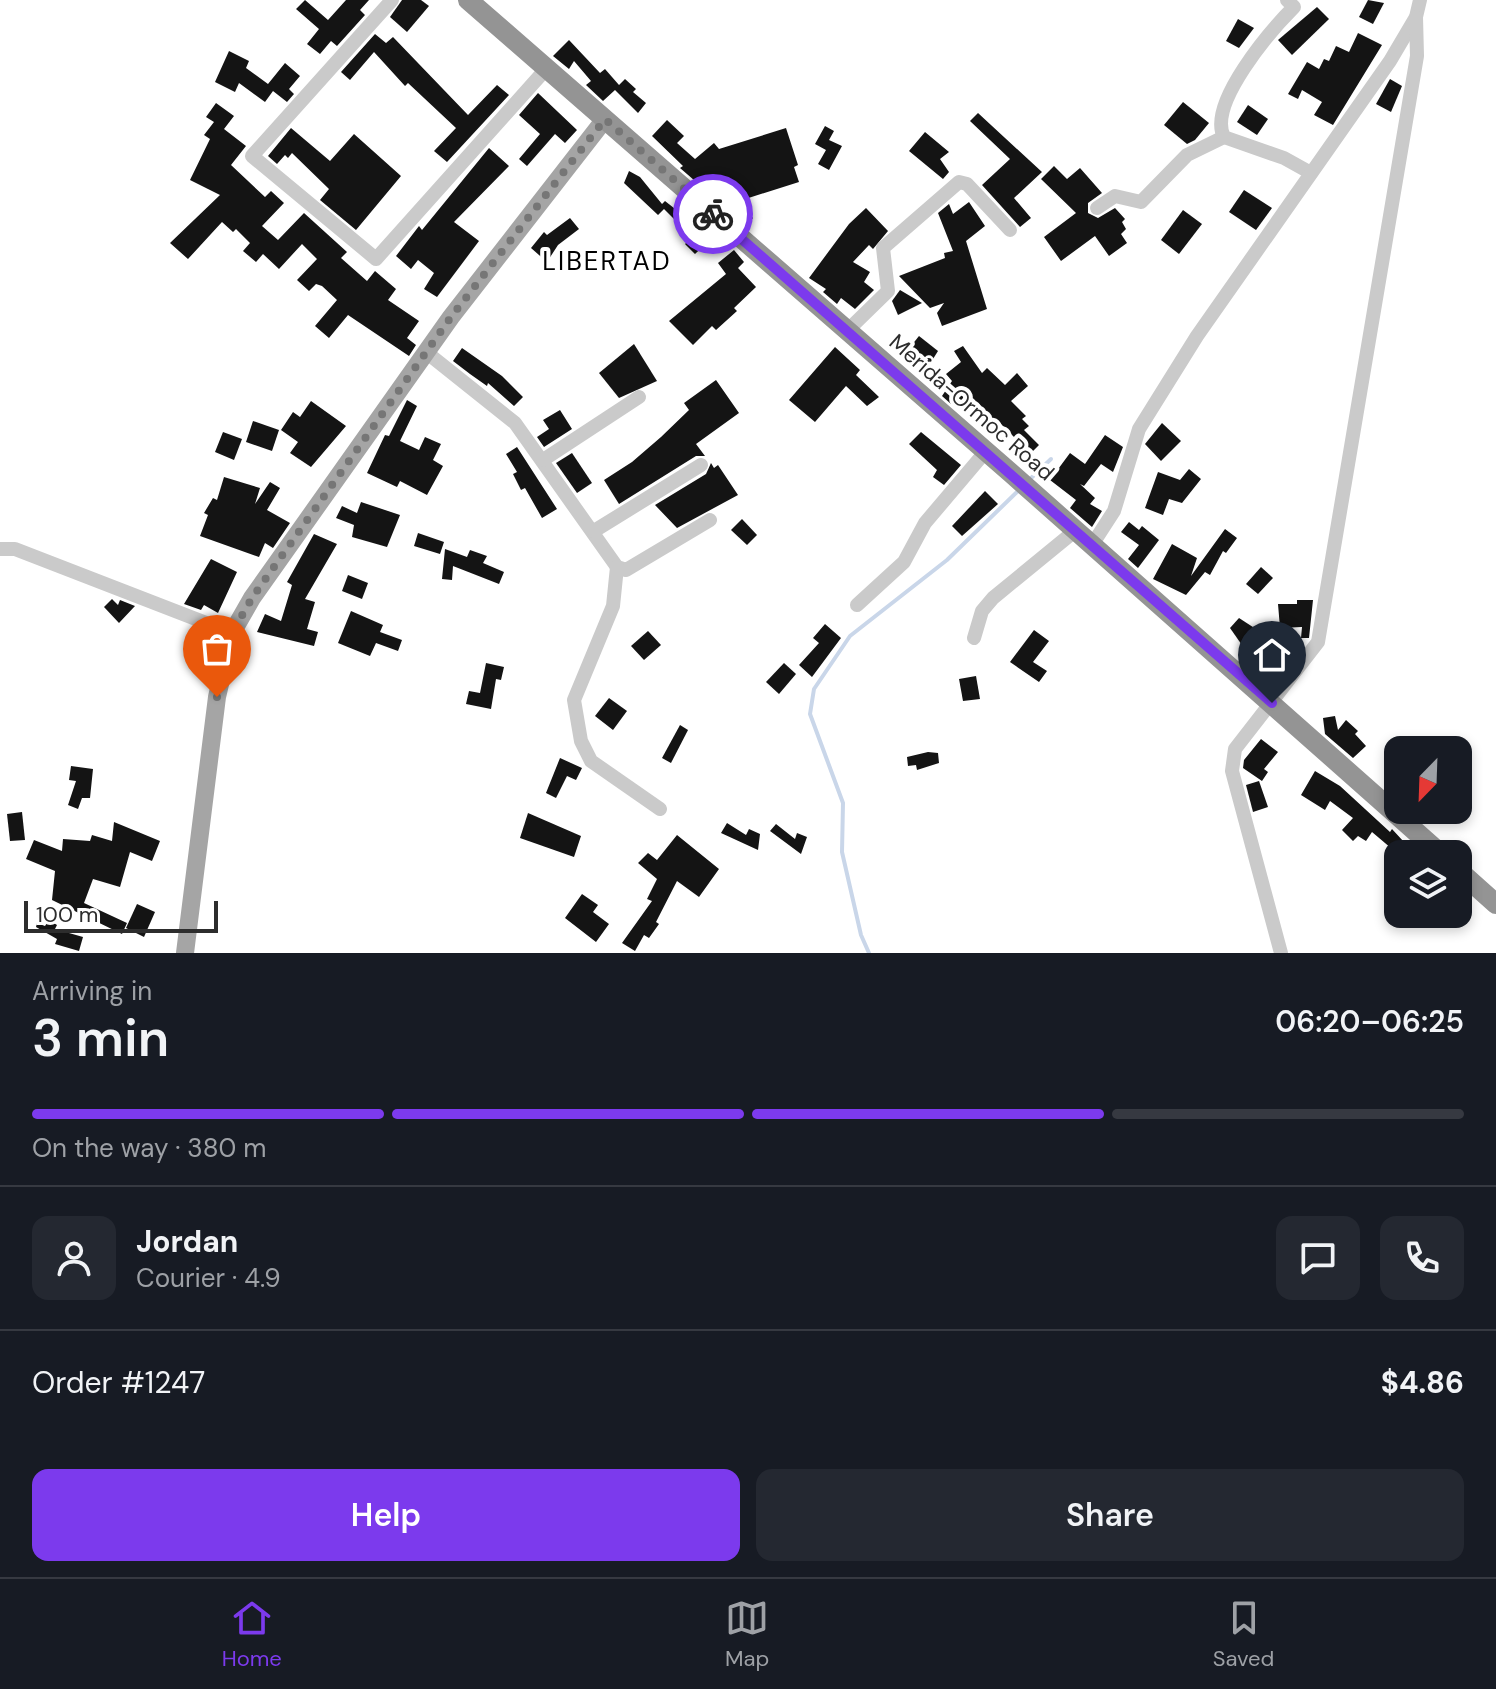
<!DOCTYPE html>
<meta charset="utf-8">
<style>
:root{--surface:#171b24;--page:#242831;--text:#f1f3f6;--muted:#9ea1a6;--line:#363941;--accent:#7c3aed}
body{margin:0;font-family:"DM Sans",sans-serif;background:var(--page);color:var(--text);height:100vh;display:flex;flex-direction:column;font-size:30px;white-space:nowrap}
*{box-sizing:border-box;margin:0}
p{font-size:26px;color:var(--muted)}
.icon{flex:none;width:44px;height:44px;fill:none;stroke:currentColor;stroke-width:2;stroke-linecap:round;stroke-linejoin:round}
.map{position:relative;height:953px;overflow:hidden}
.panel{display:flex;flex-direction:column;background:var(--surface);flex:1}
.panel>*{flex:none}
.needle{width:52px;rotate:203deg}
.controls{position:absolute;left:1384px;top:736px;display:grid;gap:16px}
.controls a{display:grid;place-items:center;width:88px;height:88px;border-radius:16px;background:var(--surface);box-shadow:0 4px 12px #0003;font-size:40px}
.scale{position:absolute;left:24px;bottom:20px;width:194px;box-sizing:border-box;padding-left:8px;border:4px solid #2d2d2d;border-top:0;font-size:22px;line-height:28px;white-space:nowrap;color:#2d2d2d;-webkit-text-stroke:6px #fff;paint-order:stroke}
.pin{position:absolute;display:grid;place-items:center;width:68px;height:68px;color:#fff;margin:-82px -34px;border-radius:50% 50% 50% 0;rotate:-45deg;box-shadow:0 0 8px #0007}
.pin .icon{rotate:45deg}
.courier{position:absolute;display:grid;place-items:center;width:80px;height:80px;margin:-40px;border:6px solid #7c3aed;border-radius:50%;background:#fff;color:#222;box-shadow:0 2px 10px #0007}
.overview em{font-style:normal;font-weight:600}
.overview div{display:flex;flex-direction:column-reverse}
.overview{display:flex;align-items:center;justify-content:space-between;height:136px;padding:0 32px}
h1{font-size:52px;font-weight:600;line-height:60px}
.bar{display:grid;grid-template-columns:repeat(4,1fr);gap:12px 8px;align-content:center;height:96px;padding:0 32px}
.bar i{height:10px;border-radius:6px;background:var(--line)}
.bar .current{background:var(--accent)}
.bar p{grid-column:span 4}
.line{display:flex;align-items:center;gap:20px;padding:0 32px;border-top:2px solid var(--line)}
.line div{flex:1}
.round{display:grid;place-items:center;flex:none;width:84px;height:84px;border-radius:16px;background:var(--page)}
.button{display:flex;gap:16px;margin-top:auto;padding:16px 32px}
.button a{flex:1;height:92px;border-radius:16px;background:var(--accent);color:#fff;font-size:32px;font-weight:600;line-height:92px;text-align:center}
.button a+a{background:var(--page);color:var(--text)}
.dock{display:flex;justify-content:space-around;align-items:center;height:112px;border-top:2px solid var(--line);background:var(--surface);font-size:22px;color:var(--muted)}
.dock a{display:grid;justify-items:center;gap:4px}
.dock .current{color:var(--accent)}
.map>svg:first-child{display:block}
.lines{fill:none;stroke-linecap:round;stroke-linejoin:round}
.stream{stroke:#c9d6e9;stroke-width:4}
.building{fill:#141414}
.minor{stroke:#cacaca;stroke-width:14}
.major{stroke:#a5a5a5;stroke-width:18}
.highway{stroke:#949494;stroke-width:20}
.done{stroke:#767676;stroke-width:8;stroke-dasharray:0 14.4}
.route{stroke:#7c3aed;stroke-width:10}
.labels{text-anchor:middle;stroke-width:8;stroke-linejoin:round;paint-order:stroke}
.street-label{font-size:22px;fill:#2d2d2d;stroke:#fff}
.quarter-label{font-size:26px;letter-spacing:2px;fill:#000;stroke:#fff}
</style>
<div class="map">
<svg width="1496" height="953" viewBox="0 0 1496 953">
<rect width="100%" height="100%" fill="#fff"/>
<g class="lines">
<!-- stream -->
<g class="stream">
<path d="M1028,481l23,-22"/>
<path d="M869,953l-8,-18 -19,-83 1,-49 -33,-89 4,-25 36,-53 97,-76 72,-70"/>
</g>
</g>
<!-- building -->
<g class="building">
<path d="M305,0l23,20 18,-20h23l-9,10 5,5 -28,31 -6,-5 -11,13 -13,-10 12,-15 -23,-20z"/>
<path d="M402,0h19l8,6 -22,26 -17,-15z"/>
<path d="M1368,0l16,3 -11,21 -14,-7z"/>
<path d="M1317,7l12,12 -37,36 -14,-15z"/>
<path d="M1238,19l16,9 -15,20 -13,-7z"/>
<path d="M1358,33l24,12 -49,80 -19,-10 8,-13 -20,-12 -4,9 -10,-5 19,-32 12,7 5,-10 5,2 7,-15 13,6z"/>
<path d="M375,34l11,9 7,-6 75,78 29,-30 12,10 -62,67 -13,-11 22,-23 -48,-45 -3,3 -31,-34 -24,28 -9,-8z"/>
<path d="M569,40l31,33 5,-4 14,16 6,-6 11,10 -3,3 13,11 -8,10 -23,-23 -12,11 -17,-16 5,-4 -17,-20 -5,8 -16,-13z"/>
<path d="M229,51l20,10 -3,7 22,16 17,-21 15,13 -11,13 5,5 -7,8 -14,-11 -8,11 -26,-19 -4,9 -20,-10z"/>
<path d="M1390,79l12,7 -11,26 -15,-8z"/>
<path d="M538,93l39,37 -12,13 -10,-9 -28,32 -8,-7 21,-25 -21,-19z"/>
<path d="M1183,102l26,21 -14,17 -8,4 -23,-19z"/>
<path d="M216,103l18,13 -10,13 22,17 -15,19 34,32 6,-6 13,12 -22,23 16,14 26,-27 43,39 -6,6 26,23 8,-10 21,18 -8,11 31,21 -12,17 9,7 -7,11 -61,-41 -19,23 -14,-12 22,-26 -15,-14 -6,-2 -7,7 -12,-11 20,-21 -15,-15 -23,25 -16,-15 -7,8 -13,-11 7,-8 -14,-14 -3,3 -11,-10 -34,37 -18,-16 50,-48 -30,-15 20,-41 -6,-4 10,-13 -8,-5z"/>
<path d="M1248,105l20,14 -11,16 -20,-13z"/>
<path d="M978,113l64,59 -28,26 17,20 -11,9 -38,-42 28,-26 -40,-38z"/>
<path d="M667,120l17,16 -7,7 18,16 19,-16 5,6 67,-21 12,37 -4,2 5,15 -63,20 17,16 -7,7 -66,-57 3,-2 -31,-30z"/>
<path d="M825,126l9,5 -5,9 13,6 -13,24 -11,-6 8,-14 -11,-6z"/>
<path d="M291,128l39,33 24,-27 47,42 -45,54 -36,-30 9,-11 -37,-36 -4,5 -3,-3 -8,9 -9,-8z"/>
<path d="M925,132l24,20 -9,7 9,13 -6,7 -34,-28z"/>
<path d="M489,148l20,18 -55,56 25,19 -42,56 -13,-8 10,-16 -16,-13 -7,9 -15,-13 23,-30 3,4z"/>
<path d="M1054,166l13,13 13,-11 22,25 -14,10v10l10,5 17,-10 10,11 -3,3 4,7 -5,5 6,9 -18,13 -14,-20 -34,25 -17,-24 32,-24 -35,-34z"/>
<path d="M629,171l11,6 22,27 3,-3 47,37 -17,16 -10,-10 7,-7 -28,-28 -6,6 -34,-32z"/>
<path d="M1244,190l28,18 -16,22 -27,-18z"/>
<path d="M969,202l16,24 -19,15 21,68 -45,17 -5,-13 7,-10 -14,5 -31,-32 46,-18 -1,-5 9,-2 -15,-38 11,-9 4,10z"/>
<path d="M866,208l22,23 -15,18 -4,-4 -16,17 17,10 -6,10 10,8 -19,19 -14,-11 -4,6 -14,-12 3,-3 -17,-11 40,-54z"/>
<path d="M1183,210l19,14 -23,30 -18,-14z"/>
<path d="M570,218l9,11 -21,16 -11,17 -16,-14 13,-16 3,3z"/>
<path d="M734,250l10,12 -6,6 18,19 -22,21 3,3 -21,19 -4,-4 -19,19 -24,-24 57,-47 -8,-11z"/>
<path d="M900,290l22,13 -24,12 -6,-14z"/>
<path d="M919,336l19,15 -10,16 -21,-16z"/>
<path d="M634,344l23,37 -38,17 -20,-25z"/>
<path d="M963,346l19,27 5,-5 18,17 12,-12 11,13 -17,15 15,15 -4,3 7,7 -5,4 15,15 -15,15 -12,-13 6,-6 -20,-20 -9,8 -10,-15 -23,-18 -5,8 -9,-8 10,-15 -6,-7 15,-12 -7,-11z"/>
<path d="M835,347l25,23 -4,5 23,22 -12,9 -21,-20 -31,36 -26,-22z"/>
<path d="M462,348l40,28 21,21 -9,9 -26,-23 -1,3 -17,-12 -17,-13z"/>
<path d="M716,380l23,33 -43,31 9,12h-9l-77,48 -15,-24 28,-18 29,-25 28,-27 -5,-7z"/>
<path d="M407,400l10,6 -17,35 19,9 6,-13 16,7 -8,16 10,6 -16,29 -27,-14 -3,6 -30,-14 18,-38 4,1z"/>
<path d="M311,401l35,25 -35,41 -21,-14 8,-11 -17,-12 12,-18 7,5z"/>
<path d="M560,410l12,19 -28,18 -7,-10 12,-8 -6,-9z"/>
<path d="M253,421l26,9 -7,21 -26,-9z"/>
<path d="M1162,423l19,18 -20,20 -16,-17z"/>
<path d="M223,432l19,7 -8,21 -19,-8z"/>
<path d="M921,432l40,33 -17,20 -11,-8 4,-7 -28,-26z"/>
<path d="M1105,435l18,12 -10,25 -12,-8 -17,22 -4,-2 15,14 -5,6 12,7 -10,16 -22,-19 6,-8 -26,-20 20,-27 15,11z"/>
<path d="M517,447l40,62 -15,9 -17,-30 -4,2 -8,-16 4,-2 -11,-18z"/>
<path d="M572,453l20,30 -15,10 -21,-30z"/>
<path d="M711,463l3,5 4,-3 20,30 -61,33 -22,-23 51,-31z"/>
<path d="M1189,469l12,10 -19,24 -13,-4 -6,16 -18,-7 13,-36 22,8z"/>
<path d="M224,477l36,11 -5,16 15,-22 10,6 -13,22 23,13 -17,25 -8,-5 -6,14 -59,-21 8,-21 -4,-2 9,-15 4,2z"/>
<path d="M985,491l13,13 -36,32 -10,-10z"/>
<path d="M361,502l39,13 -13,32 -35,-10 2,-12 -18,-7 6,-12 15,7z"/>
<path d="M742,519l15,16 -10,10 -16,-15z"/>
<path d="M1129,522l10,8 3,-4 17,14 -21,28 -10,-9 11,-14 -18,-13z"/>
<path d="M1225,529l12,9 -11,15 -3,-2 -13,24 -5,-3 -19,23 -33,-16 19,-35 25,14 -6,18z"/>
<path d="M418,533l26,9 -4,12 -26,-8z"/>
<path d="M314,534l23,10 -32,55 10,3 -8,27 11,3 -4,14 -57,-14 8,-18 16,7 11,-36 -5,-3z"/>
<path d="M445,549l22,8 3,-7 17,6 -4,7 21,9 -5,12 -46,-18 -1,14 -10,-1z"/>
<path d="M211,559l26,13 -19,41 -14,-8 -3,5 -17,-6z"/>
<path d="M1261,567l12,11 -15,16 -12,-10z"/>
<path d="M348,575l20,8 -6,16 -20,-8z"/>
<path d="M112,599l6,6 2,-5 15,6 -16,17 -15,-16z"/>
<path d="M1297,600h16l-4,38h-8l1,-11 -22,1 -2,-24h19z"/>
<path d="M351,611l32,14 -3,7 22,8 -4,11 -22,-8 -6,13 -32,-13z"/>
<path d="M1239,618l20,13 -15,17 -14,-20z"/>
<path d="M825,624l16,14 -29,39 -13,-12 20,-22 -6,-5z"/>
<path d="M1034,630l15,11 -16,21 14,9 -8,11 -29,-20z"/>
<path d="M648,631l13,14 -17,15 -13,-14z"/>
<path d="M486,663l18,4 -3,13 -5,-1 -5,30 -25,-5 3,-13 11,2z"/>
<path d="M784,663l12,11 -17,20 -13,-12z"/>
<path d="M976,676l4,23 -17,2 -4,-22z"/>
<path d="M609,698l18,13 -14,19 -18,-14z"/>
<path d="M1335,716l3,14 8,-10 12,11 -3,3 11,12 -13,12 -28,-24 -2,-16z"/>
<path d="M680,725l8,5 -17,33 -9,-5z"/>
<path d="M1261,739l17,13 -14,17 4,3 -6,9 -19,-13 1,-8z"/>
<path d="M928,752l10,1 1,10 -22,7 -1,-5 -8,1 -1,-9z"/>
<path d="M560,758l22,10 -6,12 -9,-4 -11,22 -10,-5z"/>
<path d="M71,766l22,3 -3,29h-8l-4,11 -10,-4 8,-24 -7,-1z"/>
<path d="M1315,771l25,15 50,46 2,-3 23,25h-17l-26,-22 -6,9 -8,-5 -5,5 -11,-11 11,-12 -23,-17 -5,9 -24,-15z"/>
<path d="M1259,781l9,26 -15,5 -7,-27z"/>
<path d="M22,812l3,28 -15,1 -3,-27z"/>
<path d="M528,813l53,23 -7,21 -54,-19z"/>
<path d="M114,822l46,19 -8,20 -22,-9 -10,35 -27,-8 -9,24 43,20 -5,11 -70,-34 3,-29 -29,-12 8,-19 28,11 1,-12 27,2 2,-6 20,6z"/>
<path d="M727,823l19,12 3,-6 11,5 -2,16 -37,-17z"/>
<path d="M776,824l19,15 2,-6 10,4 -6,17 -31,-23z"/>
<path d="M677,835l42,34 -20,28 -22,-16 -21,41 3,2 -10,14 -5,-3 -9,16 -13,-8 30,-42 -5,-2 10,-20 -19,-16 10,-10 9,7z"/>
<path d="M582,894l16,11 -5,7 16,12 -13,18 -31,-24z"/>
<path d="M137,904l18,8 -11,25 -18,-9z"/>
<path d="M49,920l8,5 -2,4 28,8 -4,14 -24,-7 2,-5 -21,-12 1,-4 8,3z"/>
</g>
<g class="lines">
<!-- minor -->
<g class="minor">
<path d="M392,0l-140,156 124,103 170,-190"/>
<path d="M1287,0l7,7c-23,23 -87,97 -70,130l60,21 27,15"/>
<path d="M1097,208l18,-12 26,6 46,-47 37,-18"/>
<path d="M847,331l41,-40 -5,-43 76,-66 8,2 43,46"/>
<path d="M426,352l89,71 102,144 9,3 84,-50"/>
<path d="M543,460l96,-63"/>
<path d="M594,531l107,-66"/>
<path d="M1092,545l22,-34 25,-82 58,-93 193,-275 26,-44 4,-17"/>
<path d="M0,549h15l217,84"/>
<path d="M617,567l-4,39 -39,94 7,41 10,20 69,48"/>
<path d="M857,605l47,-43 21,-39 61,-72"/>
<path d="M974,638l8,-27 11,-13 83,-68"/>
<path d="M1281,953l-49,-182 3,-22 83,-107 99,-586 -1,-39"/>
</g>
<!-- major -->
<path class="major" d="M185,953l32,-256 15,-64 20,-35 199,-281 154,-198"/>
<!-- highway -->
<g class="highway">
<path d="M468,0l544,474 429,380"/>
<path d="M1458,870l38,34"/>
</g>
</g>
<g class="lines">
<!-- done -->
<path class="done" d="M217,697l15,-64 20,-35 199,-281 154,-198 108,95"/>
<!-- route -->
<path class="route" d="M713,214l559,489"/>
</g>
<g class="labels">
<!-- street labels -->
<g class="street-label">
<text transform="translate(972 407) rotate(41)" y="8">Merida-Ormoc Road</text>
</g>
<!-- quarter labels -->
<g class="quarter-label">
<text x="607" y="270">LIBERTAD</text>
</g>
</g>
</svg>
<div class="controls">
<a><svg class="needle" viewBox="-14 -14 28 28"><path d="M0-13l5 13h-10z" fill="#e53935"/><path d="M0 13l5-13h-10z" fill="#9ea1a6"/></svg></a>
<a><svg class="icon" aria-label="layers" viewBox="0 0 24 24"><path d="M12 4l9 5-9 5-9-5zM3 14l9 5 9-5"/></svg></a>
</div>
<div class="scale">100 m</div>
<div class="pin" style="left:217px;top:697px;background:#ea580c"><svg class="icon" aria-label="bag" viewBox="0 0 24 24"><path d="M5 8h14l-1 12H6zM9 8a3 3 0 0 1 6 0"/></svg></div>
<div class="pin" style="left:1272px;top:703px;background:#1f2937"><svg class="icon" aria-label="home" viewBox="0 0 24 24"><path d="M3 11l9-7 9 7M6 9v11h12V9"/></svg></div>
<div class="courier" style="left:713px;top:214px"><svg class="icon" aria-label="bike" viewBox="0 0 24 24"><circle cx="6" cy="16" r="4"/><circle cx="18" cy="16" r="4"/><path d="M6 16l4-8h5l3 8M10 8l3 8H6M13 5h3"/></svg></div>
</div>
<section class="panel">
<div class="overview"><div><h1>3 min</h1><p>Arriving in</p></div><em>06:20–06:25</em></div>
<div class="bar"><i class="current"></i><i class="current"></i><i class="current"></i><i></i><p>On the way · 380 m</p></div>
<div class="line" style="height:144px"><a class="round"><svg class="icon" aria-label="person" viewBox="0 0 24 24"><circle cx="12" cy="8" r="4"/><path d="M4 21q1-7 8-7t8 7"/></svg></a><div><b>Jordan</b><p>Courier · 4.9</p></div><a class="round"><svg class="icon" aria-label="chat" viewBox="0 0 24 24"><path d="M4 5h16v11H9l-5 4z"/></svg></a><a class="round"><svg class="icon" aria-label="phone" viewBox="0 0 24 24"><path d="M5 4h4l2 5-3 2q2 4 5 5l2-3 5 2v4C11 20 4 13 5 4z"/></svg></a></div>
<div class="line" style="height:104px"><div>Order #1247</div><b>$4.86</b></div>
<div class="button"><a>Help</a><a>Share</a></div>
</section>
<nav class="dock">
<a class="current"><svg class="icon" aria-label="home" viewBox="0 0 24 24"><path d="M3 11l9-7 9 7M6 9v11h12V9"/></svg>Home</a>
<a><svg class="icon" aria-label="map" viewBox="0 0 24 24"><path d="M3 6l6-2 6 2 6-2v14l-6 2-6-2-6 2zM9 4v14M15 6v14"/></svg>Map</a>
<a><svg class="icon" aria-label="saved" viewBox="0 0 24 24"><path d="M7 4h10v16l-5-4-5 4z"/></svg>Saved</a>
</nav>
